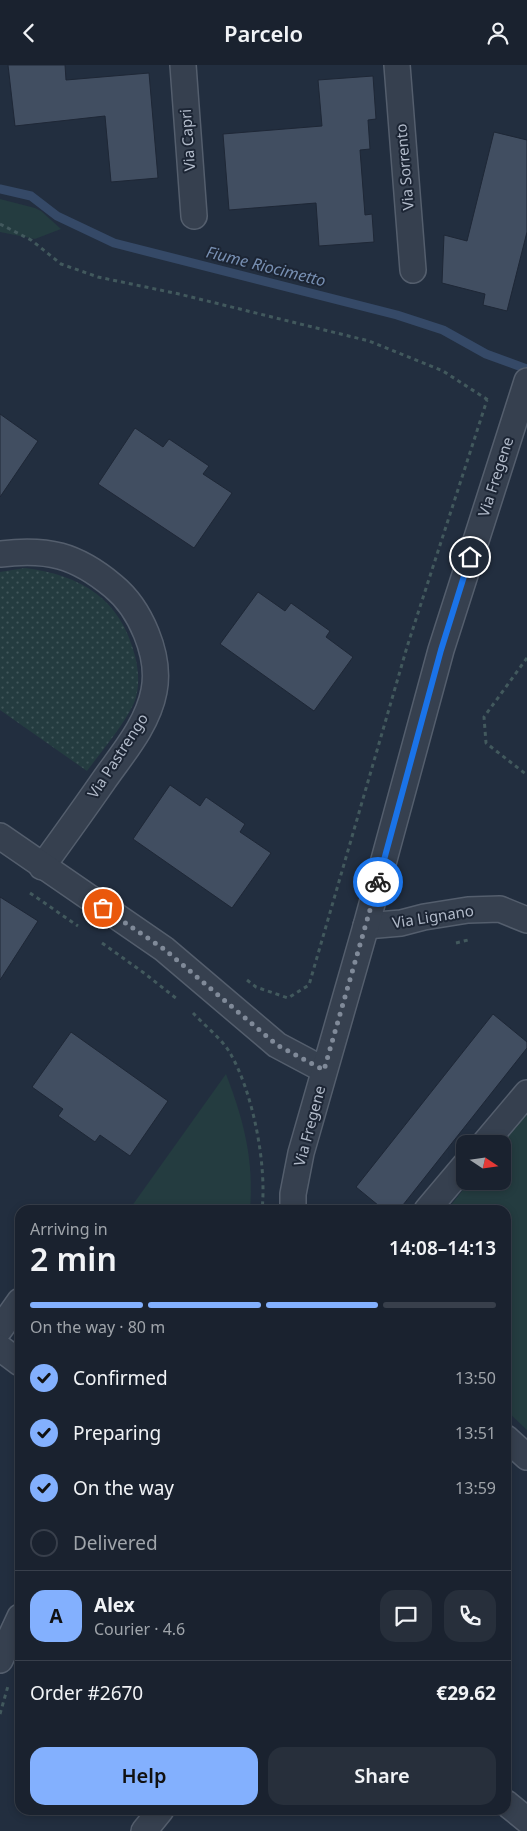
<!DOCTYPE html>
<meta charset="utf-8">
<style>
:root{--surface:#1a222f;--page:#272f3b;--text:#f1f3f6;--muted:#9fa4aa;--line:#383f4b;--accent:#83b0fe}
body{margin:0;font-family:"Noto Sans",sans-serif;background:var(--page);color:var(--text);height:100vh;display:flex;flex-direction:column;font-size:19px;white-space:nowrap}
*{box-sizing:border-box;margin:0}
p{font-size:16px;color:var(--muted)}
.icon{flex:none;width:28px;height:28px;fill:none;stroke:currentColor;stroke-width:2;stroke-linecap:round;stroke-linejoin:round}
.map{position:relative;flex:1;overflow:hidden}
.side{position:absolute;left:15px;top:1140px;width:496px;height:610px;display:flex;flex-direction:column;background:var(--surface);border-radius:15px;box-shadow:0 2px 8px #0003,0 0 0 1px var(--line)}
.side>*{flex:none}
.needle{width:32px;rotate:103deg}
.buttons{position:absolute;left:456px;top:1070px;display:grid;gap:10px}
.buttons a{display:grid;place-items:center;width:55px;height:55px;border-radius:10px;background:var(--surface);box-shadow:0 2px 8px #0003,0 0 0 1px var(--line);font-size:25px}
.pin{position:absolute;display:grid;place-items:center;width:42px;height:42px;color:#fff;margin:-21px;border:2px solid #fff;border-radius:50%;box-shadow:0 1px 5px #0007}
.courier{position:absolute;display:grid;place-items:center;width:50px;height:50px;margin:-25px;border:4px solid #1a73e8;border-radius:50%;background:#fff;color:#222;box-shadow:0 1px 6px #0007}
.overview em{font-style:normal;font-weight:600}
.overview div{display:flex;flex-direction:column-reverse}
.overview{display:flex;align-items:center;justify-content:space-between;height:85px;padding:0 15px}
h1{font-size:32px;font-weight:600;line-height:38px}
.bar{display:grid;grid-template-columns:repeat(4,1fr);gap:8px 5px;align-content:center;height:60px;padding:0 15px}
.bar i{height:6px;border-radius:4px;background:var(--line)}
.bar .active{background:var(--accent)}
.bar p{grid-column:span 4}
.line{display:flex;align-items:center;gap:12px;padding:0 15px;border-top:1px solid var(--line)}
.line div{flex:1}
.round{display:grid;place-items:center;flex:none;width:52px;height:52px;border-radius:15px;background:var(--page)}
ol{padding:0 15px;list-style:none}
li{display:flex;align-items:center;gap:15px;height:55px}
li p{margin-inline-start:auto}
li .icon{padding:5px;border-radius:50%;background:var(--accent);color:#111;stroke-width:4}
li:last-child{color:var(--muted)}
li i{width:28px;height:28px;border:2px solid var(--line);border-radius:50%}
.action{display:flex;gap:10px;margin-top:auto;padding:10px 15px}
.action a{flex:1;height:58px;border-radius:15px;background:var(--accent);color:#111;font-size:20px;font-weight:600;line-height:58px;text-align:center}
.action a+a{background:var(--page);color:var(--text)}
header{display:flex;justify-content:space-between;align-items:center;height:65px;padding:0 15px;background:var(--surface);font-size:22px;font-weight:600}
.map>svg:first-child{display:block}
.green{fill:#243c40}
.park{fill:url(#park-dots)}
.lines{fill:none;stroke-linecap:round;stroke-linejoin:round}
.stream{stroke:#354967;stroke-width:9}
.building{fill:#414e61;stroke:#1e2736}
.street-casing{stroke:#545e6d;stroke-width:28}
.path{stroke:#42595d;stroke-width:3;stroke-dasharray:4 4;stroke-linecap:butt}
.street{stroke:#36404f;stroke-width:25}
.done{stroke:#808a99;stroke-width:5;stroke-dasharray:0 9}
.route{stroke:#1a73e8;stroke-width:6}
.labels{text-anchor:middle;stroke-width:4;stroke-linejoin:round;paint-order:stroke}
.street-label{font-size:15px;fill:#b2bbca;stroke:#1c2534}
.water-label{font-size:16px;font-style:italic;fill:#7890b3;stroke:#1c2534}
</style>
<header><svg class="icon" aria-label="back" viewBox="0 0 24 24"><path d="M15 5l-7 7 7 7"/></svg>Parcelo<svg class="icon" aria-label="person" viewBox="0 0 24 24"><circle cx="12" cy="8" r="4"/><path d="M4 21q1-7 8-7t8 7"/></svg></header>
<div class="map">
<svg width="527" height="1766" viewBox="0 0 527 1766">
<defs>
<pattern id="park-dots" width="8" height="8" patternUnits="userSpaceOnUse" patternTransform="scale(1.25)"><rect width="8" height="8" fill="#243c40"/><path d="M2 2h.1M6 6h.1" fill="none" stroke="#41565a" stroke-width="1.8" stroke-linecap="round"/></pattern>
</defs>
<rect width="100%" height="100%" fill="#222e3f"/>
<!-- green -->
<g class="green">
<path d="M0,134l35,9 6,3 20,18 -26,10 -35,-7z"/>
<path d="M226,1009c18,47 28,86 24,136h-121z"/>
<path d="M527,1044v321l-21,-20v-200h-59l23,-29h32v-37h-3z"/>
</g>
<!-- park -->
<path class="park" d="M25,503c56,7 96,31 110,88 4,15 5,35 -2,49 -10,21 -32,47 -46,66l-87,-61v-138z"/>
<g class="lines">
<!-- stream -->
<path class="stream" d="M0,124l31,7 26,20 57,27 283,72 46,15 43,24 41,15"/>
</g>
<!-- building -->
<g class="building">
<path d="M8,0h57l1,15 83,-7 9,105 -47,4 -6,-66 -90,10z"/>
<path d="M373,11l3,43 -8,1 2,29 -10,1 5,65 7,-1 2,28 -55,4 -3,-43 -87,7 -6,-76 99,-8 -4,-46z"/>
<path d="M494,67l33,8v92l-20,79 -24,-6 2,-11 -43,-11 2,-48 23,6z"/>
<path d="M0,349l38,27 -38,56z"/>
<path d="M135,363l28,19 6,-8 40,27 -6,8 29,19 -38,55 -96,-64z"/>
<path d="M258,527l27,19 6,-8 39,28 -4,6 27,20 -39,54 -94,-67z"/>
<path d="M170,720l30,21 6,-9 39,27 -5,8 31,21 -39,55 -99,-69z"/>
<path d="M0,832l38,24 -38,59z"/>
<path d="M493,949l34,28v6l-128,162h-15l-28,-23z"/>
<path d="M71,967l97,69 -38,55 -30,-21 -5,7 -37,-26 5,-7 -31,-22z"/>
</g>
<g class="lines">
<!-- street casing -->
<g class="street-casing">
<g id="street">
<path d="M183,0l11,151"/>
<path d="M397,0l16,205"/>
<path d="M0,489c47,-6 76,1 113,32 27,22 48,69 41,105 -6,33 -31,62 -50,89 -20,29 -41,58 -62,87"/>
<path d="M0,771l164,113 113,96 47,25"/>
<path d="M366,861l35,-3 23,-6 44,-7 32,-1 27,11"/>
<path d="M484,1079l43,-51"/>
<path d="M293,1145v-16l8,-41 65,-227 75,-276 86,-269"/>
<path d="M427,1145l38,-45"/>
<path d="M0,1264l20,-28"/>
<path d="M0,1283l20,15"/>
<path d="M506,1373l21,19"/>
<path d="M0,1595l20,-43"/>
<path d="M506,1738l21,17"/>
<path d="M144,1766l17,-21"/>
</g>
</g>
<!-- path -->
<g class="path">
<path d="M0,159l31,16 30,24 37,13 81,17 190,47 74,30 45,29"/>
<path d="M527,593l-43,59 2,26 41,32"/>
<path d="M30,828l48,33"/>
<path d="M102,878l42,30 33,26"/>
<path d="M456,878l12,-3"/>
<path d="M247,915l9,7 32,11 21,-13 98,-338 80,-247"/>
<path d="M193,948c11,12 29,26 37,40 23,39 37,112 32,157"/>
<path d="M0,1649l8,-28"/>
</g>
<!-- street -->
<use href="#street" class="street"/>
</g>
<g class="lines">
<!-- done -->
<path class="done" d="M103,843l61,41 113,96 47,25 54,-188"/>
<!-- route -->
<path class="route" d="M378,817l63,-232 29,-93"/>
</g>
<g class="labels">
<!-- street labels -->
<g class="street-label">
<text transform="translate(188 75) rotate(-94)" y="5">Via Capri</text>
<text transform="translate(405 102) rotate(-95)" y="5">Via Sorrento</text>
<text transform="translate(496 412) rotate(-72)" y="5">Via Fregene</text>
<text transform="translate(118 691) rotate(-57)" y="5">Via Pastrengo</text>
<text transform="translate(433 852) rotate(-9)" y="5">Via Lignano</text>
<text transform="translate(310 1061) rotate(-75)" y="5">Via Fregene</text>
</g>
<!-- water labels -->
<g class="water-label">
<text transform="translate(266 201) rotate(14)" y="6">Fiume Riocimetto</text>
</g>
</g>
</svg>
<div class="buttons">
<a><svg class="needle" viewBox="-14 -14 28 28"><path d="M0-13l5 13h-10z" fill="#e53935"/><path d="M0 13l5-13h-10z" fill="#9fa4aa"/></svg></a>
</div>
<div class="pin" style="left:103px;top:843px;background:#ea580c"><svg class="icon" aria-label="bag" viewBox="0 0 24 24"><path d="M5 8h14l-1 12H6zM9 8a3 3 0 0 1 6 0"/></svg></div>
<div class="pin" style="left:470px;top:492px;background:#1f2937"><svg class="icon" aria-label="home" viewBox="0 0 24 24"><path d="M3 11l9-7 9 7M6 9v11h12V9"/></svg></div>
<div class="courier" style="left:378px;top:817px"><svg class="icon" aria-label="bike" viewBox="0 0 24 24"><circle cx="6" cy="16" r="4"/><circle cx="18" cy="16" r="4"/><path d="M6 16l4-8h5l3 8M10 8l3 8H6M13 5h3"/></svg></div>
<section class="side">
<div class="overview"><div><h1>2 min</h1><p>Arriving in</p></div><em>14:08–14:13</em></div>
<div class="bar"><i class="active"></i><i class="active"></i><i class="active"></i><i></i><p>On the way · 80 m</p></div>
<ol>
<li><svg class="icon" aria-label="check" viewBox="0 0 24 24"><path d="M5 12l5 5 9-10"/></svg>Confirmed<p>13:50</p></li>
<li><svg class="icon" aria-label="check" viewBox="0 0 24 24"><path d="M5 12l5 5 9-10"/></svg>Preparing<p>13:51</p></li>
<li><svg class="icon" aria-label="check" viewBox="0 0 24 24"><path d="M5 12l5 5 9-10"/></svg>On the way<p>13:59</p></li>
<li><i></i>Delivered</li>
</ol>
<div class="line" style="height:90px"><b class="round" style="background:var(--accent);color:#111">A</b><div><b>Alex</b><p>Courier · 4.6</p></div><a class="round"><svg class="icon" aria-label="chat" viewBox="0 0 24 24"><path d="M4 5h16v11H9l-5 4z"/></svg></a><a class="round"><svg class="icon" aria-label="phone" viewBox="0 0 24 24"><path d="M5 4h4l2 5-3 2q2 4 5 5l2-3 5 2v4C11 20 4 13 5 4z"/></svg></a></div>
<div class="line" style="height:65px"><div>Order #2670</div><b>€29.62</b></div>
<div class="action"><a>Help</a><a>Share</a></div>
</section>
</div>
